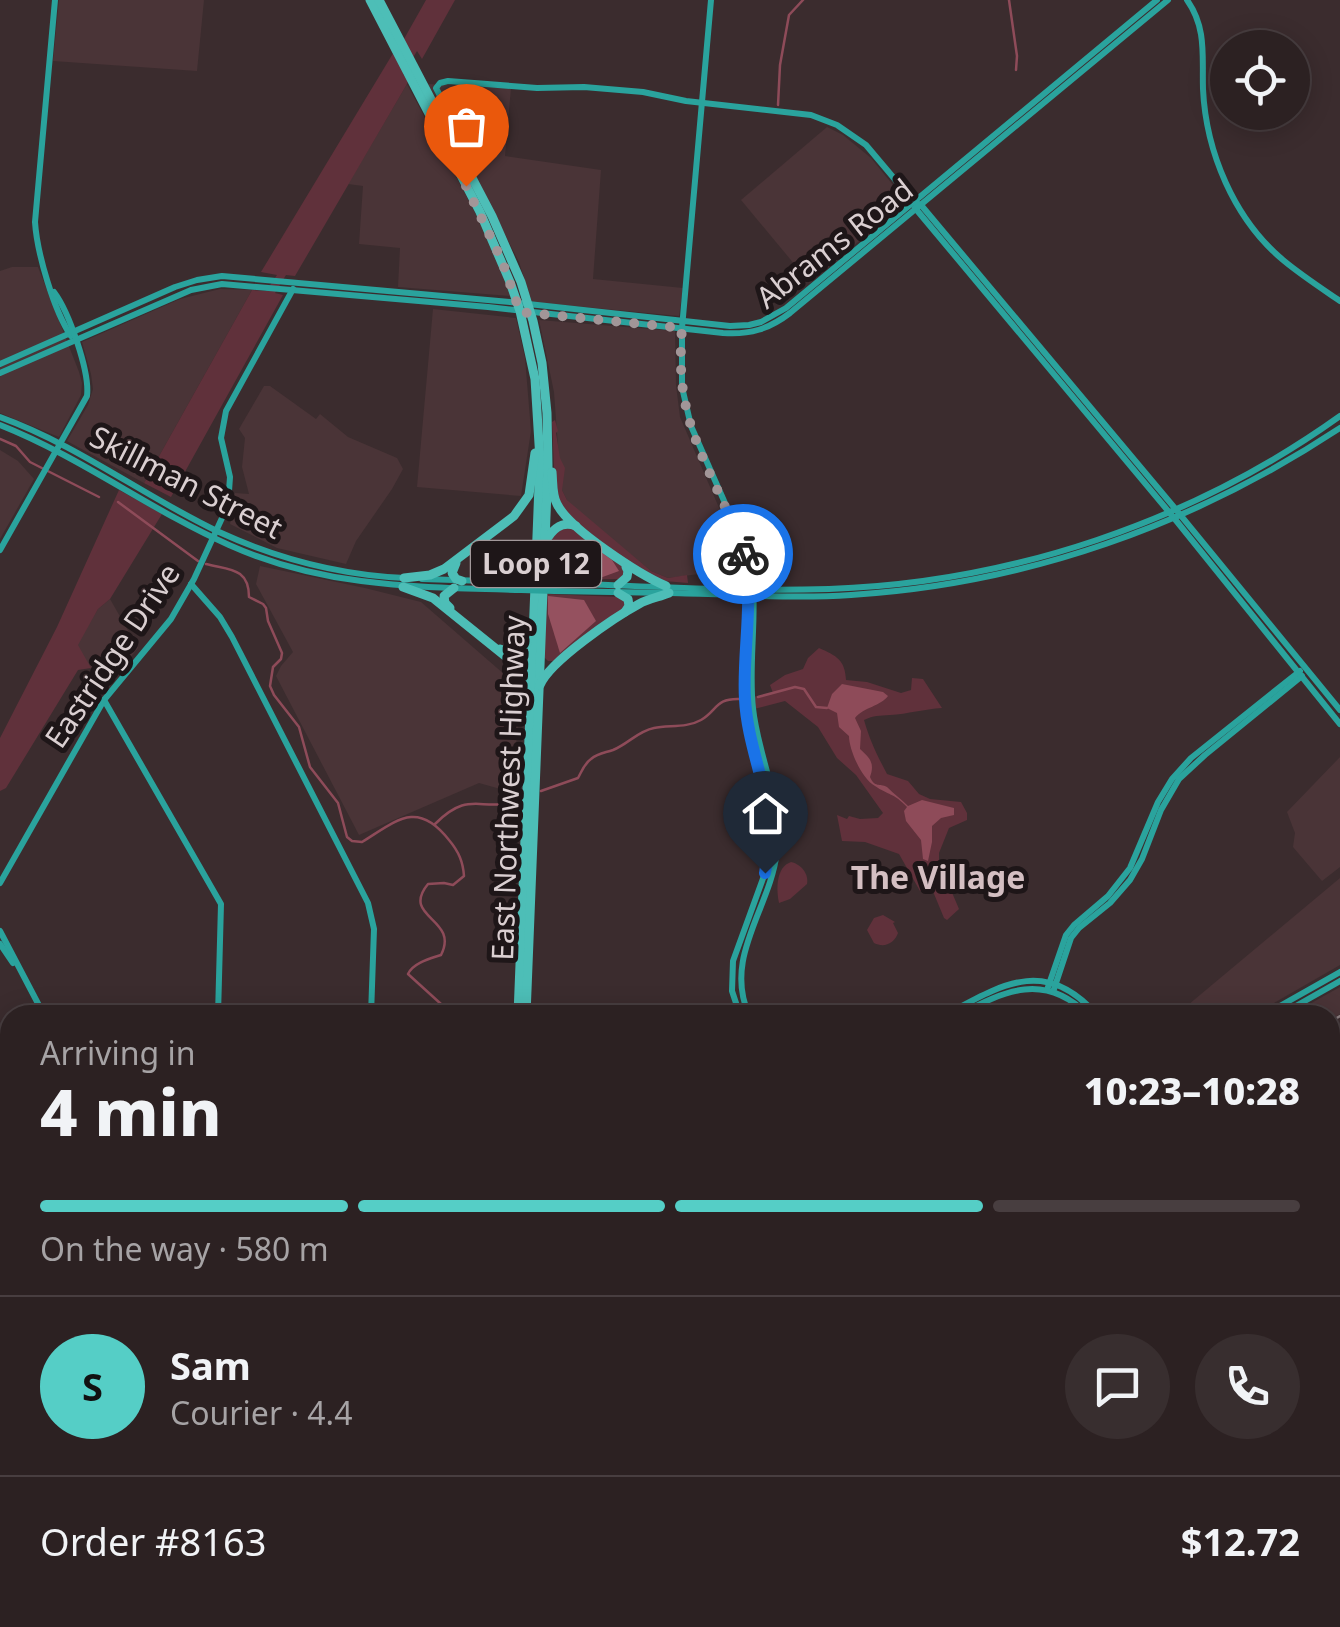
<!DOCTYPE html>
<meta charset="utf-8">
<style>
:root{--surface:#2c2122;--page:#382e2f;--text:#f1f3f6;--muted:#a6a3a5;--line:#483e40;--accent:#55cec6}
body{margin:0;font-family:"Noto Sans",sans-serif;background:var(--page);color:var(--text);height:100vh;display:flex;flex-direction:column;font-size:38px;white-space:nowrap}
*{box-sizing:border-box;margin:0}
p{font-size:32px;color:var(--muted)}
.icon{flex:none;width:55px;height:55px;fill:none;stroke:currentColor;stroke-width:2;stroke-linecap:round;stroke-linejoin:round}
.map{position:relative;flex:1;overflow:hidden}
.side{position:absolute;left:0px;top:1005px;width:1340px;height:622px;display:flex;flex-direction:column;background:var(--surface);border-radius:30px 30px 0 0;box-shadow:0 5px 25px #0003,0 0 0 2px var(--line)}
.side>*{flex:none}
.controls{position:absolute;left:1210px;top:30px;display:grid;gap:20px}
.controls a{display:grid;place-items:center;width:100px;height:100px;border-radius:50%;background:var(--surface);box-shadow:0 5px 25px #0003,0 0 0 2px var(--line);font-size:50px}
.pin{position:absolute;display:grid;place-items:center;width:85px;height:85px;color:#fff;margin:-102px -42px;border-radius:50% 50% 50% 0;rotate:-45deg;box-shadow:0 0 10px #0007}
.pin .icon{rotate:45deg}
.courier{position:absolute;display:grid;place-items:center;width:100px;height:100px;margin:-50px;border:8px solid #1a73e8;border-radius:50%;background:#fff;color:#222;box-shadow:0 2px 12px #0007}
.overview em{font-style:normal;font-weight:800}
.overview div{display:flex;flex-direction:column-reverse}
.overview{display:flex;align-items:center;justify-content:space-between;height:170px;padding:0 40px}
h1{font-size:65px;font-weight:800;line-height:75px}
.bar{display:grid;grid-template-columns:repeat(4,1fr);gap:15px 10px;align-content:center;height:120px;padding:0 40px}
.bar i{height:12px;border-radius:8px;background:var(--line)}
.bar .current{background:var(--accent)}
.bar p{grid-column:span 4}
.line{display:flex;align-items:center;gap:25px;padding:0 40px;border-top:2px solid var(--line)}
.line div{flex:1}
.round{display:grid;place-items:center;flex:none;width:105px;height:105px;border-radius:52px;background:var(--page)}
.map>svg:first-child{display:block}
.built{fill:#4a3437}
.green{fill:#60313b}
.forest{fill:#95515f}
.water{fill:#8e4b59}
.lines{fill:none;stroke-linecap:round;stroke-linejoin:round}
.stream{stroke:#8e4b59;stroke-width:2.5}
.secondary{stroke:#2aa39d;stroke-width:6}
.primary{stroke:#4dbeb7;stroke-width:9}
.highway{stroke:#4bdad2;stroke-width:10}
.tram{stroke:#8b7e80;stroke-width:2.5}
.secondary-bridge{stroke:#2aa39d;stroke-width:6}
.done{stroke:#a29698;stroke-width:10;stroke-dasharray:0 18}
.route{stroke:#1a73e8;stroke-width:12}
.labels{text-anchor:middle;stroke-width:10;stroke-linejoin:round;paint-order:stroke}
.shield{fill:#1e1618;stroke:#a2989a;stroke-width:2.5}
.shield-label{font-size:28px;font-weight:bold;fill:#dacfd1}
.street-label{font-size:30px;fill:#dacfd1;stroke:#1e1618}
.neighbourhood-label{font-size:32px;font-weight:bold;fill:#d4bfc2;stroke:#1e1618}
</style>
<div class="map">
<svg width="1340" height="1627" viewBox="0 0 1340 1627">
<rect width="100%" height="100%" fill="#3b2c2e"/>
<!-- built -->
<g class="built">
<path d="M59,0h145l-7,71 -144,-10z"/>
<path d="M407,84l79,149 25,63 -113,-9 2,-39 -41,-4 4,-58 -15,-2z"/>
<path d="M428,84l83,4 -6,68 96,14 -8,109 90,9 -4,28 -147,-14 -13,-40z"/>
<path d="M827,127l16,8 28,23 35,43 -96,82 -69,-83z"/>
<path d="M12,267h26l41,105 3,11 -1,12 -22,42 -59,-24v-142z"/>
<path d="M220,289l32,1 -108,193 -77,-42 21,-36 5,-16 -2,-15 -9,-32 98,-43z"/>
<path d="M433,309l83,9 9,40 6,73 -10,65 -104,-9z"/>
<path d="M539,320l136,11 1,54 4,32 55,128 8,32 -2,3 -22,2 -10,-4 -2,-5 -39,5 -17,-7 -74,-60 -10,-11 -6,-12 -7,-96z"/>
<path d="M264,386h6l46,33 4,-5 28,23 49,21 6,11 -11,20 -36,52 -10,23 -69,-16 -47,-24 5,-31 14,1 -7,-27 3,-29 -6,-9z"/>
<path d="M0,450l18,11 16,18 -34,60z"/>
<path d="M260,566l105,22 56,14 98,85 -1,47 -14,56 -25,-7 -120,52 -83,-159 5,-10 12,-14 -37,-68z"/>
<path d="M110,599l28,49 -35,42 -26,-45 21,-36z"/>
<path d="M1340,757v110l-18,14 -29,-34 2,-14 -8,-21z"/>
<path d="M1340,878v87l-87,50h-77z"/>
<path d="M1340,987v27l-10,6v-5h-40z"/>
<path d="M10,1579v39h34l3,9h-47v-45z"/>
<path d="M178,1618h78l-16,9h-78z"/>
<path d="M294,1618h93l9,9h-111l-3,-3z"/>
<path d="M405,1618h195l-11,9h-175z"/>
<path d="M691,1618h218l8,9h-237z"/>
<path d="M940,1618h123l4,4 -2,5h-119z"/>
</g>
<!-- green -->
<g class="green">
<path d="M426,0h29l-33,59 -5,-8 -14,23 5,7 -1,3 -112,192 -9,-1 -11,18 8,2 -112,202 -27,-14 108,-193 14,1 11,-16 -16,-3 131,-217 12,-16z"/>
<path d="M555,420l3,11 -2,2 4,25 5,10 -3,22 5,10 84,71 17,7 19,-3 1,8 -24,-2 -21,-6 -78,-62 -10,-20 -3,-71z"/>
<path d="M119,490l43,24 -52,85 -12,10 -20,36 13,23 -13,2 -72,118 -6,3v-53l57,-111z"/>
<path d="M562,528h11l49,38 3,6 -5,7 -74,1 4,-40z"/>
<path d="M545,594l75,3 4,2 2,8 -72,54h-6l-5,-5z"/>
<path d="M819,648c18,8 26,12 27,32l21,2 34,11 10,-3 1,-12 11,1 19,29c-18,1 -34,6 -52,7 -11,1 -16,0 -26,5 6,21 13,35 23,54l21,7 11,13 11,5 31,3 6,11v7l-18,8 -10,25v9l20,47 -12,11 -3,-2 -12,-29 -12,2 -21,-37 -34,-12 -23,-1 -5,-26 10,4 2,-3 11,3 18,-1 5,-5 -27,-38 -19,-17 -19,-31 -33,-26 -31,8 -1,-12 20,-4 -3,-8 15,-10 18,-6 5,-11z"/>
<path d="M791,862c10,2 18,12 16,22l-17,15 -11,4c-3,-14 -3,-36 12,-41z"/>
<path d="M883,915l12,7 -2,1 5,10c-4,11 -14,15 -24,10l-7,-13 7,-12z"/>
</g>
<!-- forest -->
<g class="forest">
<path d="M591,545l21,15 7,11 -19,7 -26,-1 -9,-4 7,-13z"/>
<path d="M548,596l36,4 12,21 -36,32 -12,-39z"/>
<path d="M55,1618h66l4,5 11,-5h7l-18,9h-99z"/>
</g>
<!-- water -->
<path class="water" d="M842,684l41,8 5,4c-7,10 -24,11 -33,22l6,13 -1,18c10,9 15,14 10,28 5,11 9,6 17,10 7,7 14,12 21,19l14,-6 32,8v7l-13,3 -9,8v16l-4,19 -5,-2 -2,-19 -15,-19 -2,-10 3,-4c-13,-14 -19,-12 -32,-21 -13,-7 -26,-36 -26,-50l-10,-9 -2,-14 -10,-5 5,-14z"/>
<g class="lines">
<!-- stream -->
<g class="stream">
<path d="M1009,0l8,56 -1,14"/>
<path d="M778,105l2,-40 9,-50 14,-15"/>
<path d="M0,439l16,7 14,16 69,35"/>
<path d="M118,502l80,59"/>
<path d="M206,564c22,6 43,3 43,33l14,7 3,4 2,13 14,32 -1,6 -8,8 -3,19 4,9 25,32 11,40 28,36 9,34 5,4 10,1c34,-21 55,-43 87,-2 10,12 14,22 15,36l-11,9 -9,-2 -16,1c-28,34 32,34 13,71 -12,4 -28,8 -33,19l33,30 -5,11"/>
<path d="M758,697l37,-10 9,2 12,18 11,1"/>
<path d="M541,791l37,-13c4,-7 6,-14 13,-19 7,-6 13,-6 22,-9 15,-6 25,-19 41,-22 15,-3 33,0 47,-8 17,-10 14,-22 39,-21"/>
<path d="M435,824c36,-36 46,-10 83,-24"/>
</g>
<!-- secondary -->
<g class="secondary">
<path d="M55,0l-20,222c2,31 19,89 36,114"/>
<path d="M711,0l-29,328v59l9,39 45,102 11,40 -2,136 3,26 20,88 1,24 -4,31 -32,88 -1,30 8,24"/>
<path d="M1187,0c20,28 15,57 16,89 3,63 31,130 80,171 18,15 38,28 57,41"/>
<path d="M446,128l5,-4 1,-5 -16,-31 4,-5 8,-2 89,7 47,-1 59,5 43,9 125,14 26,10 29,20 48,57 7,3 252,301 167,204"/>
<path d="M915,208l259,310 166,206"/>
<path d="M0,364l175,-77 22,-7 25,-4 288,26 220,24 19,-1 12,-3 25,-14 371,-308"/>
<path d="M0,373l191,-83 31,-6 266,23 235,26c27,2 46,-4 67,-20l378,-313"/>
<path d="M0,417c78,28 145,80 219,115 59,27 121,43 186,46"/>
<path d="M0,425c81,32 150,85 229,120 96,43 190,42 292,45"/>
<path d="M746,547c16,47 1,111 7,161 5,49 30,94 24,144 -7,57 -54,105 -28,163"/>
<path d="M0,550l87,-154c3,-24 -18,-84 -33,-104"/>
<path d="M422,579l99,3"/>
<path d="M556,583c91,3 182,9 273,6 181,-6 363,-67 511,-173"/>
<path d="M191,584l29,33 12,20 136,266 6,26 -3,86"/>
<path d="M555,591c38,1 76,1 114,2 61,1 121,6 182,2 176,-11 342,-70 489,-167"/>
<path d="M104,700l117,204 -3,111"/>
<path d="M0,883l104,-183 67,-81 23,-40 34,-74 2,-28 -9,-39 5,-27 67,-122"/>
<path d="M0,931l44,84"/>
<path d="M0,944l13,19"/>
<path d="M1047,990l19,-55 8,-10 34,-29 22,-28 28,-66 14,-23 19,-21 109,-87"/>
<path d="M1053,992l18,-54 8,-10 31,-25 20,-23 12,-21 19,-49 18,-31 26,-24 97,-79"/>
<path d="M945,1015c56,-30 100,-59 152,0"/>
<path d="M959,1015c46,-25 86,-43 129,0"/>
<path d="M1264,1015l76,-43"/>
<path d="M1280,1015l60,-34"/>
<path d="M1330,1045l10,-7"/>
<path d="M1330,1088l10,-5"/>
<path d="M0,1287l10,1"/>
<path d="M1330,1293l10,12"/>
<path d="M0,1439l10,1"/>
<path d="M0,1570l10,-3"/>
<path d="M0,1577l10,-3"/>
<path d="M397,1618l8,9"/>
<path d="M675,1627l12,-9"/>
<path d="M1104,1627l2,-9"/>
<path d="M1111,1627l3,-9"/>
</g>
<!-- primary -->
<g class="primary">
<path d="M370,0l110,212 30,70 10,29 15,68 5,81 -22,555"/>
<path d="M379,0l113,216 29,66 12,39 9,42 5,50 1,53 -22,549"/>
<path d="M552,472c1,11 0,23 5,32 12,25 83,71 109,82"/>
<path d="M545,542c7,-12 16,-22 31,-16"/>
<path d="M456,563l-4,10 4,6 6,2"/>
<path d="M404,578l26,-3 14,-6 70,-53 15,-21 6,-42"/>
<path d="M618,585l9,-8 1,-6 -2,-4"/>
<path d="M403,587l30,11 72,58 16,17 6,17"/>
<path d="M618,593l10,6 1,7 -4,6"/>
<path d="M450,608l-5,-5 -1,-7 10,-8"/>
<path d="M500,649c11,6 19,3 27,-6l1,-9"/>
<path d="M540,685c10,-24 75,-68 99,-81 9,-5 20,-7 30,-11"/>
<path d="M914,1618l8,9"/>
<path d="M929,1618l7,9"/>
</g>
<!-- highway -->
<g class="highway">
<path d="M1330,1056l10,-11"/>
<path d="M1330,1071l10,-7"/>
<path d="M1330,1079l10,-4"/>
<path d="M604,1627l10,-9"/>
<path d="M625,1627l11,-9"/>
<path d="M641,1627l12,-9"/>
<path d="M664,1627l12,-9"/>
</g>
<!-- tram -->
<g class="tram">
<path d="M1330,1022l10,-6"/>
<path d="M271,1627l17,-9"/>
</g>
<!-- secondary-bridge -->
<g class="secondary-bridge">
<path d="M521,582l35,1"/>
<path d="M521,590l34,1"/>
<path d="M668,1618l6,6"/>
</g>
</g>
<g class="lines">
<!-- done -->
<path class="done" d="M466,186l36,75 18,51 162,16c-2,26 -2,53 4,79 11,51 42,96 57,147"/>
<!-- route -->
<path class="route" d="M743,554c12,41 -1,100 2,145 2,41 19,79 24,120 2,19 -1,36 -4,54"/>
</g>
<g class="labels">
<!-- shield labels -->
<rect class="shield" x="471" y="541" width="130" height="46" rx="8"/>
<g class="shield-label">
<text x="536" y="574">Loop 12</text>
</g>
<!-- street labels -->
<g class="street-label">
<text transform="translate(835 244) rotate(-38)" y="10">Abrams Road</text>
<text transform="translate(186 483) rotate(27)" y="10">Skillman Street</text>
<text transform="translate(113 656) rotate(-56)" y="10">Eastridge Drive</text>
<text transform="translate(509 788) rotate(-88)" y="10">East Northwest Highway</text>
</g>
<!-- neighbourhood labels -->
<g class="neighbourhood-label">
<text x="938" y="889">The Village</text>
</g>
</g>
</svg>
<div class="controls">
<a><svg class="icon" aria-label="locate" viewBox="0 0 24 24"><circle cx="12" cy="12" r="6"/><path d="M12 2v4M12 18v4M2 12h4M18 12h4"/></svg></a>
</div>
<div class="pin" style="left:466px;top:186px;background:#ea580c"><svg class="icon" aria-label="bag" viewBox="0 0 24 24"><path d="M5 8h14l-1 12H6zM9 8a3 3 0 0 1 6 0"/></svg></div>
<div class="pin" style="left:765px;top:873px;background:#1f2937"><svg class="icon" aria-label="home" viewBox="0 0 24 24"><path d="M3 11l9-7 9 7M6 9v11h12V9"/></svg></div>
<div class="courier" style="left:743px;top:554px"><svg class="icon" aria-label="bike" viewBox="0 0 24 24"><circle cx="6" cy="16" r="4"/><circle cx="18" cy="16" r="4"/><path d="M6 16l4-8h5l3 8M10 8l3 8H6M13 5h3"/></svg></div>
<section class="side">
<div class="overview"><div><h1>4 min</h1><p>Arriving in</p></div><em>10:23–10:28</em></div>
<div class="bar"><i class="current"></i><i class="current"></i><i class="current"></i><i></i><p>On the way · 580 m</p></div>
<div class="line" style="height:180px"><b class="round" style="background:var(--accent);color:#111">S</b><div><b>Sam</b><p>Courier · 4.4</p></div><a class="round"><svg class="icon" aria-label="chat" viewBox="0 0 24 24"><path d="M4 5h16v11H9l-5 4z"/></svg></a><a class="round"><svg class="icon" aria-label="phone" viewBox="0 0 24 24"><path d="M5 4h4l2 5-3 2q2 4 5 5l2-3 5 2v4C11 20 4 13 5 4z"/></svg></a></div>
<div class="line" style="height:130px"><div>Order #8163</div><b>$12.72</b></div>
</section>
</div>
